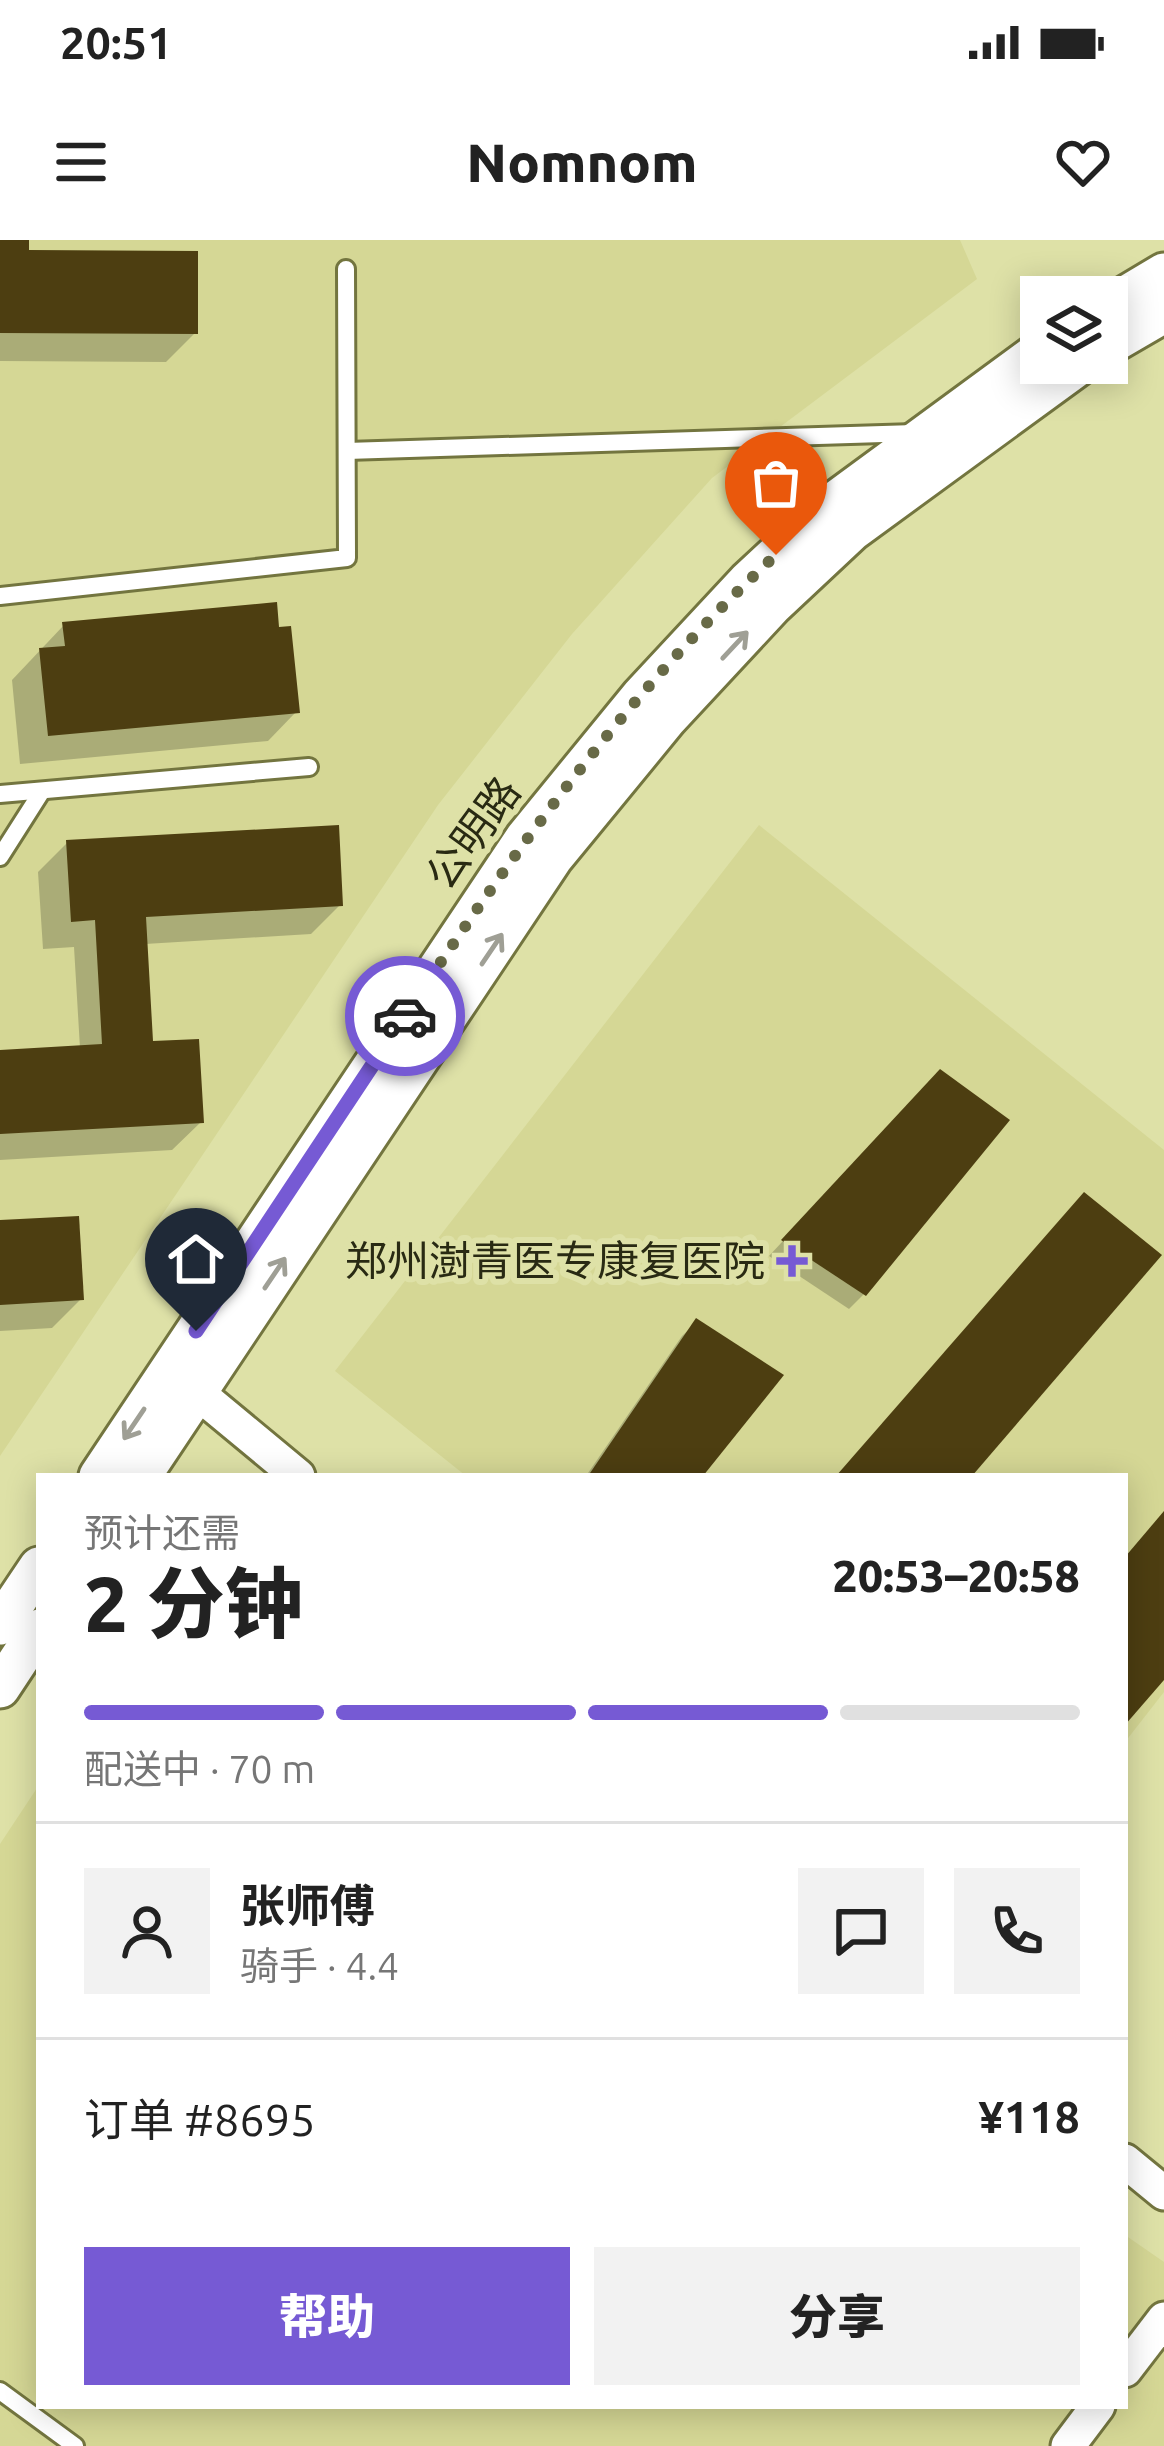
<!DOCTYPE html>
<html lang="zh">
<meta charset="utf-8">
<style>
:root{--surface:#fff;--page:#f2f2f2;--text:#222;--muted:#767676;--line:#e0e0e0;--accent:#765ad4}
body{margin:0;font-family:Ubuntu,"Noto Sans SC",sans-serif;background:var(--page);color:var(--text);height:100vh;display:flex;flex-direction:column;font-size:45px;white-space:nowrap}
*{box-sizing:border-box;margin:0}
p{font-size:39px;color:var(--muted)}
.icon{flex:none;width:66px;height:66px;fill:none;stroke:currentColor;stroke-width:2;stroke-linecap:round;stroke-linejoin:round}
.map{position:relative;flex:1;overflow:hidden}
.drawer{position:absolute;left:36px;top:1233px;width:1092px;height:936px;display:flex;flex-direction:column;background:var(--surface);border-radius:0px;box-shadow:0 6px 30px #0003}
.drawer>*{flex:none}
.tools{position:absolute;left:1020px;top:36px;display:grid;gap:24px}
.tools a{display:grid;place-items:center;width:108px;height:108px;border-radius:0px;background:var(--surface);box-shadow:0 6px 30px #0003;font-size:60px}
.pin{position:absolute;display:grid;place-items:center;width:102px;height:102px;color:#fff;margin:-123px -51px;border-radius:50% 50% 50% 0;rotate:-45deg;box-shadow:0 0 12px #0007}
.pin .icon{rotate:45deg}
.courier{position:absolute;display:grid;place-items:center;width:120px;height:120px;margin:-60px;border:9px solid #765ad4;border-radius:50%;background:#fff;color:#222;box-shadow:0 3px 15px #0007}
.head em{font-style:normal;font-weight:800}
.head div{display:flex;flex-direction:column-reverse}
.head{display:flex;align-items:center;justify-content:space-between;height:204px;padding:0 48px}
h1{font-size:78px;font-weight:800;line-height:90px}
.bar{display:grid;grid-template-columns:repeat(4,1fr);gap:18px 12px;align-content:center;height:144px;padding:0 48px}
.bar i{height:15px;border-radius:9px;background:var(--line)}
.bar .selected{background:var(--accent)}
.bar p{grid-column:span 4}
.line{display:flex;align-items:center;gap:30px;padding:0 48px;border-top:3px solid var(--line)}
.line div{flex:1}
.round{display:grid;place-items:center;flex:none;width:126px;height:126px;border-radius:0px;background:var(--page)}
.primary-button{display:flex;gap:24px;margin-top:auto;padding:24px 48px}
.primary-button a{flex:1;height:138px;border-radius:0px;background:var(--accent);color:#fff;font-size:48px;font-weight:800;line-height:138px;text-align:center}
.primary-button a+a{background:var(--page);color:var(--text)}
.status{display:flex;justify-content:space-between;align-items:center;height:84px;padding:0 60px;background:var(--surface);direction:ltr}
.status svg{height:33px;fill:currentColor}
header{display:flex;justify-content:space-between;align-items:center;height:156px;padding:0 48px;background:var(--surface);font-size:54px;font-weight:800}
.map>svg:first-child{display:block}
.built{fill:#d5d795}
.shadow{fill:#0003}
.building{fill:#4d3e11}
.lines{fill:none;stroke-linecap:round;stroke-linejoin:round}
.service-casing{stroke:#73753f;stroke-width:22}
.minor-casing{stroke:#73753f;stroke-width:39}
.tertiary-casing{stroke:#73753f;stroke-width:45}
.service{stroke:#fff;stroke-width:16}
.minor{stroke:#fff;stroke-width:33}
.tertiary{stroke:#fff;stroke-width:39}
.oneway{stroke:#9f9f95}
.done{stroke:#686a47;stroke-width:12;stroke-dasharray:0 21.6}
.route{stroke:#765ad4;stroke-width:15}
.poi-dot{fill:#765ad4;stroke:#dee1a7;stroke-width:4.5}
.labels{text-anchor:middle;stroke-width:12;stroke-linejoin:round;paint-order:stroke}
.street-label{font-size:42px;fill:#292a13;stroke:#dee1a7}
.poi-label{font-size:42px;fill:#292a13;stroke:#dee1a7;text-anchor:end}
</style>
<div class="status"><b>20:51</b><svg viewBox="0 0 49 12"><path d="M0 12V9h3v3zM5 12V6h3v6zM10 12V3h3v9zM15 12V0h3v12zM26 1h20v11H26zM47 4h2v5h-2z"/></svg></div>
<header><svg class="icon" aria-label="menu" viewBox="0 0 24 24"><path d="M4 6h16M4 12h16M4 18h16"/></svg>Nomnom<svg class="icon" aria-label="heart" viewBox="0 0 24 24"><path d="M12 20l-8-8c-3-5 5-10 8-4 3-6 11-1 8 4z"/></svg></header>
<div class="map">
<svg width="1164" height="2206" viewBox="0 0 1164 2206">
<rect width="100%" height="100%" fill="#dee1a7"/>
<!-- built -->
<g class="built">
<path d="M0,0h960l17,39 -265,199 -140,156 -134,171 -438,651z"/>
<path d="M759,585l405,325v542l-39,50v-266h-659l-131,-105z"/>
<path d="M39,1545v621h1086v-171l39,27v184h-1164v-602z"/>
</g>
<!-- shadow -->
<g class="shadow">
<path d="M0,0h26v13l169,80 -29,29 -166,-1z"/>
<path d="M64,385l232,87 -28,29 -248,23 -8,-84z"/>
<path d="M67,603l273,62 -29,29 -166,10 5,100 51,78 -29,28 -172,10v-107l80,-5 -6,-101 -31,2 -5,-77z"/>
<path d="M926,847l-62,207 -15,15 -80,-53z"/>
<path d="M0,983l81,76 -29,29 -52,3z"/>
<path d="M697,1082l2,154h-113l96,-140z"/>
</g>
<!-- building -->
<g class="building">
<path d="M0,0h29v10l169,1v83l-198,-1z"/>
<path d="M277,362l2,25 12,-1 9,87 -252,23 -9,-88 26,-2 -3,-24z"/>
<path d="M339,585l4,81 -197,11 7,124 46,-2 5,84 -204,11v-84l102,-6 -7,-124 -24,2 -5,-82z"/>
<path d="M940,829l70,51 -144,176 -85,-56z"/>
<path d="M1084,952l78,63 -190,221h-136z"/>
<path d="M79,976l5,84 -84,5v-85z"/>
<path d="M696,1078l88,57 -81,101h-115z"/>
<path d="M1164,1271v169l-39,45v-168z"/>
</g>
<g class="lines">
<!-- service casing -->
<g class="service-casing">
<g id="service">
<path d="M347,211l568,-18"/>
<path d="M0,356l347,-38 -1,-289"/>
<path d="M0,554l309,-27"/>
<path d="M0,617l42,-66"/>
<path d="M0,2151l75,55"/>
</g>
</g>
<!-- minor casing -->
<g class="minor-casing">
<g id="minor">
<path d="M181,1139l117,97"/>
<path d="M1125,1921l39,32"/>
<path d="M1125,2130l39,-51"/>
<path d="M1068,2206l30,-40"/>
</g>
</g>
<!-- tertiary casing -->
<g class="tertiary-casing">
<g id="tertiary">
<path d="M1107,67l57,-34"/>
<path d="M1107,106l57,-33"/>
<path d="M99,1236l426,-638 116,-142 107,-115 82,-76 211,-155"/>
<path d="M141,1236l412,-618 114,-139 106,-114 79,-74 230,-168"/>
<path d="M0,1385l39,-58"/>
<path d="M0,1448l39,-59"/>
</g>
</g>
<!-- service -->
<use href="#service" class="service"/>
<!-- minor -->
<use href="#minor" class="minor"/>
<!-- tertiary -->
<use href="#tertiary" class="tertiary"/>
</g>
<!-- one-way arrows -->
<defs><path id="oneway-shaft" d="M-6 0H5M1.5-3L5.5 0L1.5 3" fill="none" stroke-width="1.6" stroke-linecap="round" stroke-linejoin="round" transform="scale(3)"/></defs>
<g class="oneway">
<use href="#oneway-shaft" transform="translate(735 405) rotate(-47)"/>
<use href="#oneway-shaft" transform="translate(492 709) rotate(-56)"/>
<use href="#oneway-shaft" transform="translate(275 1033) rotate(-56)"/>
<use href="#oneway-shaft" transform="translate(134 1184) rotate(124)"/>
</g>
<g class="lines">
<!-- done -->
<path class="done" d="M405,776c108,-164 225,-327 371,-461"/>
<!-- route -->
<path class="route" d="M196,1091l209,-315"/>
</g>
<!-- markers -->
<path class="poi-dot" d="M786 1003h12v12h12v12h-12v12h-12v-12h-12v-12h12z"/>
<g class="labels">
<!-- street labels -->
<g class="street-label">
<text transform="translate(473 593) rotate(-54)" y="15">公明路</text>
</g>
<!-- poi labels -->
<g class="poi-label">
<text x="765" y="1036">郑州澍青医专康复医院</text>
</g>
</g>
</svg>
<div class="tools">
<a><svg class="icon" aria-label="layers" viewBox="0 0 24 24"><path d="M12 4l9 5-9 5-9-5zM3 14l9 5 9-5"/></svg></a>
</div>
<div class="pin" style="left:776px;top:315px;background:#ea580c"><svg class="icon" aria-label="bag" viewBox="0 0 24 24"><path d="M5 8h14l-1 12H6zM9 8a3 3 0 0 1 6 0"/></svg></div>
<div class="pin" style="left:196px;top:1091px;background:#1f2937"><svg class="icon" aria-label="home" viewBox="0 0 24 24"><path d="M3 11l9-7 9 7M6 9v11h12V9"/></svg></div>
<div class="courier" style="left:405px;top:776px"><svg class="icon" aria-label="car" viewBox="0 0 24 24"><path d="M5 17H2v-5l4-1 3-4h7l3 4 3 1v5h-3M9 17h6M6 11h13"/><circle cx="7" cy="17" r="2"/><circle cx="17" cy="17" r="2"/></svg></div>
<section class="drawer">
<div class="head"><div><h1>2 分钟</h1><p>预计还需</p></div><em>20:53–20:58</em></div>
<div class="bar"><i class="selected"></i><i class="selected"></i><i class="selected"></i><i></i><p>配送中 · 70 m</p></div>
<div class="line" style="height:216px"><a class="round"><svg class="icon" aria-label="person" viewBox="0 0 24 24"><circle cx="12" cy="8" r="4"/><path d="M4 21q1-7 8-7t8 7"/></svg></a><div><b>张师傅</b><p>骑手 · 4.4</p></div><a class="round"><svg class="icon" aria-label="chat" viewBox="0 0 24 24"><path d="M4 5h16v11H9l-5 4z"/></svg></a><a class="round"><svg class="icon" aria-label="phone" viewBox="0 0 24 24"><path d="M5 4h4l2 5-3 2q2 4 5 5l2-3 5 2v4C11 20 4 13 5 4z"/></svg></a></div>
<div class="line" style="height:156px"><div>订单 #8695</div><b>¥118</b></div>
<div class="primary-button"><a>帮助</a><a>分享</a></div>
</section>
</div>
